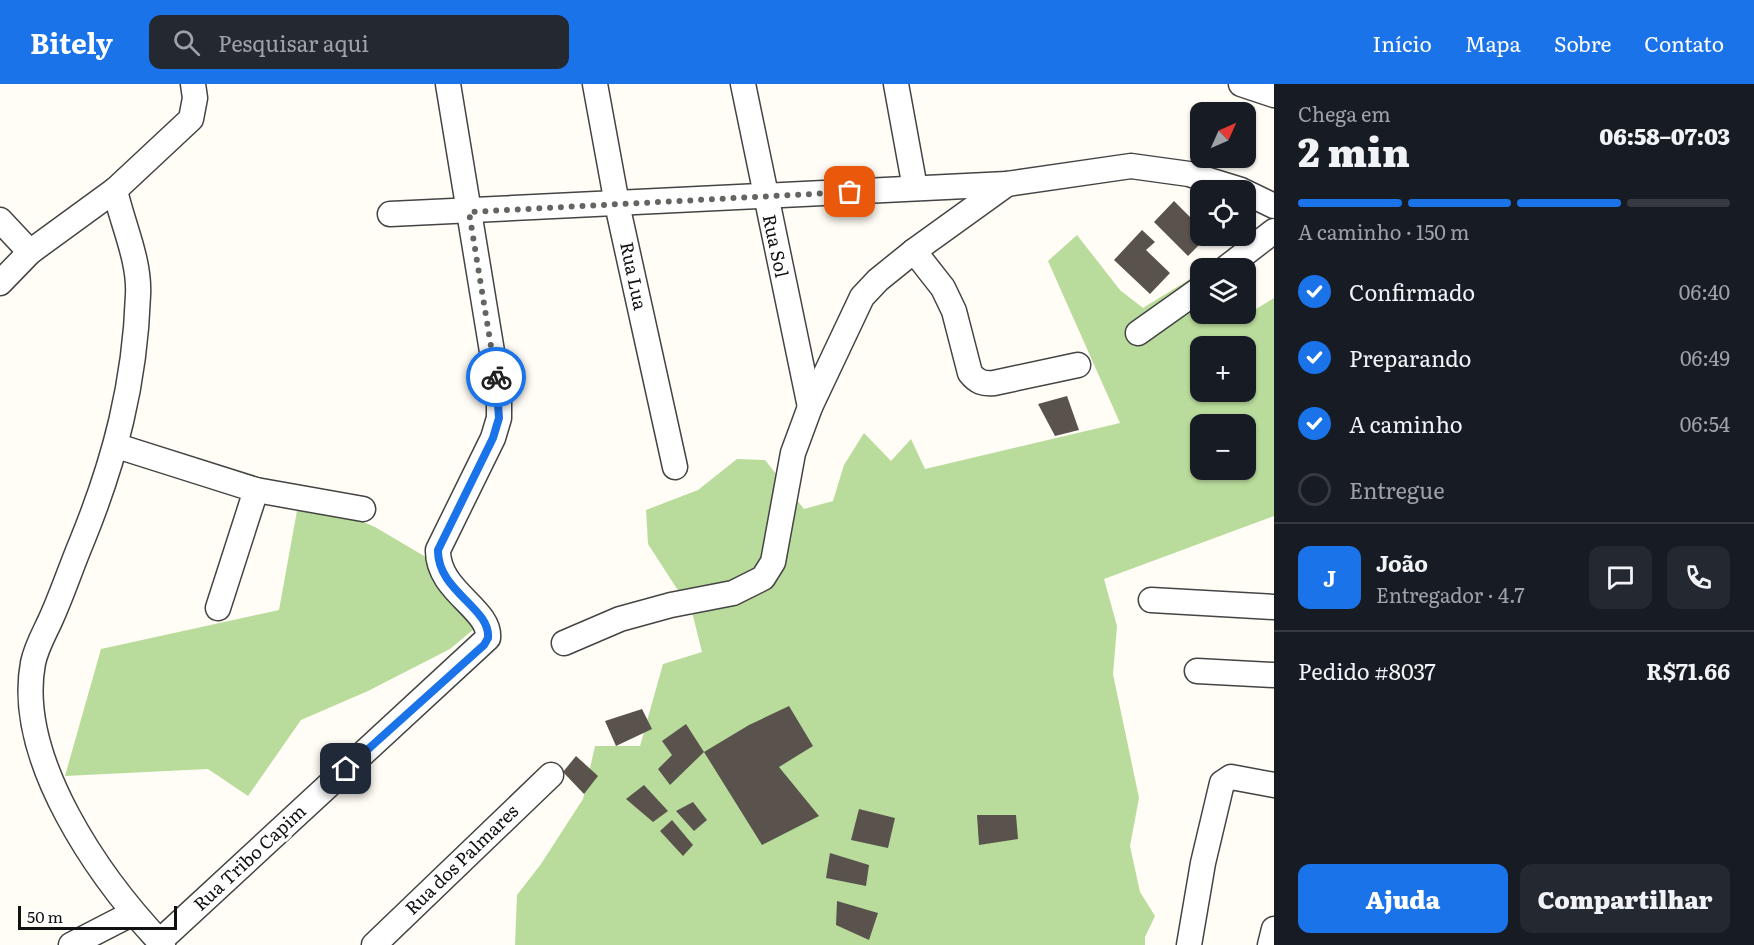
<!DOCTYPE html>
<html lang="pt">
<meta charset="utf-8">
<style>
:root{--surface:#171b24;--page:#242831;--text:#f1f3f6;--muted:#9ea1a6;--line:#363941;--accent:#1a73e8}
body{margin:0;font-family:Literata,serif;background:var(--page);color:var(--text);height:100vh;display:flex;flex-direction:column;font-size:22px;white-space:nowrap}
*{box-sizing:border-box;margin:0}
p{font-size:20px;color:var(--muted)}
.icon{flex:none;width:33px;height:33px;fill:none;stroke:currentColor;stroke-width:2;stroke-linecap:round;stroke-linejoin:round}
.map{position:relative;flex:1;overflow:hidden}
.side{display:flex;flex-direction:column;background:var(--surface);width:480px}
.side>*{flex:none}
.needle{width:39px;rotate:45deg}
.tools{position:absolute;left:1190px;top:18px;display:grid;gap:12px}
.tools a{display:grid;place-items:center;width:66px;height:66px;border-radius:12px;background:var(--surface);box-shadow:0 2px 4px #0004;font-size:30px}
.scale{position:absolute;left:18px;bottom:15px;width:159px;box-sizing:border-box;padding-left:6px;border:3px solid #111;border-top:0;font-size:16px;line-height:21px;white-space:nowrap;color:#111;-webkit-text-stroke:4px #fff;paint-order:stroke}
.pin{position:absolute;display:grid;place-items:center;width:51px;height:51px;color:#fff;margin:-26px;border-radius:12px;box-shadow:0 3px 9px #0006}
.courier{position:absolute;display:grid;place-items:center;width:60px;height:60px;margin:-30px;border:4px solid #1a73e8;border-radius:50%;background:#fff;color:#222;box-shadow:0 2px 8px #0007}
.headline em{font-style:normal;font-weight:800}
.headline div{display:flex;flex-direction:column-reverse}
.headline{display:flex;align-items:center;justify-content:space-between;height:102px;padding:0 24px}
h1{font-size:39px;font-weight:800;line-height:45px}
.bar{display:grid;grid-template-columns:repeat(4,1fr);gap:9px 6px;align-content:center;height:72px;padding:0 24px}
.bar i{height:8px;border-radius:4px;background:var(--line)}
.bar .current{background:var(--accent)}
.bar p{grid-column:span 4}
.line{display:flex;align-items:center;gap:15px;padding:0 24px;border-top:2px solid var(--line)}
.line div{flex:1}
.round{display:grid;place-items:center;flex:none;width:63px;height:63px;border-radius:12px;background:var(--page)}
ol{padding:0 24px;list-style:none}
li{display:flex;align-items:center;gap:18px;height:66px}
li p{margin-inline-start:auto}
li .icon{padding:6px;border-radius:50%;background:var(--accent);color:#fff;stroke-width:4}
li:last-child{color:var(--muted)}
li i{width:33px;height:33px;border:3px solid var(--line);border-radius:50%}
.action{display:flex;gap:12px;margin-top:auto;padding:12px 24px}
.action a{flex:1;height:69px;border-radius:12px;background:var(--accent);color:#fff;font-size:24px;font-weight:800;line-height:69px;text-align:center}
.action a+a{background:var(--page);color:var(--text)}
header{display:flex;align-items:center;gap:36px;box-sizing:border-box;height:84px;padding:0 30px;background:var(--accent);color:#fff}
header strong{font-size:28px}
nav{display:flex;gap:33px;margin-inline-start:auto;font-size:21px}
.search{width:420px;height:54px;background:var(--page);display:flex;align-items:center;gap:15px;box-sizing:border-box;padding:0 21px;border-radius:12px;color:var(--muted);font-size:22px}
main{display:flex;flex:1;min-height:0}
.map>svg:first-child{display:block}
.forest{fill:#b9dc9c;fill-rule:evenodd}
.building{fill:#5a524d}
.lines{fill:none;stroke-linecap:round;stroke-linejoin:round}
.minor-casing{stroke:#444;stroke-width:27}
.minor{stroke:#fff;stroke-width:24}
.done{stroke:#646461;stroke-width:6;stroke-dasharray:0 10.8}
.route{stroke:#1a73e8;stroke-width:8}
.labels{text-anchor:middle;stroke-width:6;stroke-linejoin:round;paint-order:stroke}
.street-label{font-size:18px;fill:#111;stroke:#fff}
</style>
<header>
<strong>Bitely</strong>
<div class="search"><svg class="icon" aria-label="search" viewBox="0 0 24 24"><circle cx="10" cy="10" r="6"/><path d="M15 15l6 6"/></svg>Pesquisar aqui</div>
<nav><a>Início</a><a>Mapa</a><a>Sobre</a><a>Contato</a></nav>
</header>
<main>
<div class="map">
<svg width="1274" height="861" viewBox="0 0 1274 861">
<rect width="100%" height="100%" fill="#fffdf5"/>
<!-- forest -->
<g class="forest">
<path d="M1077,151l43,55 23,18 47,-29 10,-9v44h40l3,3 31,-19v218l-170,63 13,47 -4,48 26,124 -9,48 10,46 15,24 -10,21v8h-630l2,-50 24,-31 42,-65 12,-53h45l23,-82 39,-12 -10,-40 -44,-68 -2,-34 52,-20 39,-31 28,1 39,49 29,-8 11,-36 20,-32 27,28 20,-22 14,30 195,-46 -72,-162zM1200,262h45v46h-45zM1200,340h45v46h-45z"/>
<path d="M300,410l75,33 66,39 44,54 -35,29 -82,42 -67,29 -53,76 -40,-27 -143,7 36,-127 178,-39z"/>
</g>
<!-- building -->
<g class="building">
<path d="M1174,117l26,26v9h8l-20,20 -34,-34z"/>
<path d="M1142,146l13,12 -9,8 24,23 -20,21 -36,-34z"/>
<path d="M1067,312l12,34 -24,6 -17,-32z"/>
<path d="M789,622l24,40 -34,21 40,49 -57,29 -58,-93 -34,33 -12,-16 14,-14 -10,-14 24,-17 18,28 45,-27z"/>
<path d="M642,625l10,20 -36,17 -11,-25z"/>
<path d="M576,672l22,20 -14,18 -21,-22z"/>
<path d="M644,701l24,26 -15,11 -27,-23z"/>
<path d="M693,718l14,18 -13,11 -18,-20z"/>
<path d="M859,725l36,9 -7,30 -37,-8z"/>
<path d="M977,731h39l2,24 -39,6z"/>
<path d="M672,736l21,25 -10,11 -23,-25z"/>
<path d="M830,769l39,12 -3,21 -40,-8z"/>
<path d="M837,817l41,12 -9,27 -33,-15z"/>
</g>
<g class="lines">
<!-- minor casing -->
<g class="minor-casing">
<g id="minor">
<path d="M595,0l22,120 58,263"/>
<path d="M743,0l67,323"/>
<path d="M896,0l19,104"/>
<path d="M1241,0l33,11"/>
<path d="M115,106c7,33 25,70 23,105 -3,88 -23,165 -56,246 -11,26 -20,54 -32,80 -6,13 -14,27 -17,42 -18,96 67,216 130,282"/>
<path d="M1245,108l29,14"/>
<path d="M390,130l617,-30 124,-18 58,8 52,16"/>
<path d="M0,136l30,32"/>
<path d="M914,167l29,37 11,23 16,62c7,9 13,11 24,10l84,-18"/>
<path d="M1226,184l48,-37"/>
<path d="M0,199l30,-31 85,-62 76,-71 4,-21 -2,-14"/>
<path d="M1138,249l62,-44"/>
<path d="M117,362l139,44 107,19"/>
<path d="M1151,516l123,7"/>
<path d="M218,524l38,-118"/>
<path d="M564,559l56,-24 51,-14 62,-12 30,-15 10,-16 20,-109 17,-46 52,-110 16,-17 36,-29 93,-67"/>
<path d="M1197,587l77,4"/>
<path d="M160,857l328,-303c3,-29 -51,-47 -50,-88l55,-112 6,-20v-24l-51,-310"/>
<path d="M71,861l62,-32"/>
<path d="M374,861l177,-170"/>
<path d="M1189,861l14,-82 19,-80 9,-6 43,8"/>
<path d="M1270,861l4,-16"/>
</g>
</g>
<!-- minor -->
<use href="#minor" class="minor"/>
</g>
<g class="lines">
<!-- done -->
<path class="done" d="M496,293l-27,-165 381,-20"/>
<!-- route -->
<path class="route" d="M346,685l138,-124 4,-7c3,-30 -51,-47 -50,-88l55,-112 6,-20 -3,-41"/>
</g>
<g class="labels">
<!-- street labels -->
<g class="street-label">
<text transform="translate(775 162) rotate(78)" y="6">Rua Sol</text>
<text transform="translate(633 192) rotate(78)" y="6">Rua Lua</text>
<text transform="translate(250 774) rotate(-43)" y="6">Rua Tribo Capim</text>
<text transform="translate(462 776) rotate(-44)" y="6">Rua dos Palmares</text>
</g>
</g>
</svg>
<div class="tools">
<a><svg class="needle" viewBox="-14 -14 28 28"><path d="M0-13l5 13h-10z" fill="#e53935"/><path d="M0 13l5-13h-10z" fill="#9ea1a6"/></svg></a>
<a><svg class="icon" aria-label="locate" viewBox="0 0 24 24"><circle cx="12" cy="12" r="6"/><path d="M12 2v4M12 18v4M2 12h4M18 12h4"/></svg></a>
<a><svg class="icon" aria-label="layers" viewBox="0 0 24 24"><path d="M12 4l9 5-9 5-9-5zM3 14l9 5 9-5"/></svg></a>
<a>+</a>
<a>−</a>
</div>
<div class="scale">50 m</div>
<div class="pin" style="left:850px;top:108px;background:#ea580c"><svg class="icon" aria-label="bag" viewBox="0 0 24 24"><path d="M5 8h14l-1 12H6zM9 8a3 3 0 0 1 6 0"/></svg></div>
<div class="pin" style="left:346px;top:685px;background:#1f2937"><svg class="icon" aria-label="home" viewBox="0 0 24 24"><path d="M3 11l9-7 9 7M6 9v11h12V9"/></svg></div>
<div class="courier" style="left:496px;top:293px"><svg class="icon" aria-label="bike" viewBox="0 0 24 24"><circle cx="6" cy="16" r="4"/><circle cx="18" cy="16" r="4"/><path d="M6 16l4-8h5l3 8M10 8l3 8H6M13 5h3"/></svg></div>
</div>
<section class="side">
<div class="headline"><div><h1>2 min</h1><p>Chega em</p></div><em>06:58–07:03</em></div>
<div class="bar"><i class="current"></i><i class="current"></i><i class="current"></i><i></i><p>A caminho · 150 m</p></div>
<ol>
<li><svg class="icon" aria-label="check" viewBox="0 0 24 24"><path d="M5 12l5 5 9-10"/></svg>Confirmado<p>06:40</p></li>
<li><svg class="icon" aria-label="check" viewBox="0 0 24 24"><path d="M5 12l5 5 9-10"/></svg>Preparando<p>06:49</p></li>
<li><svg class="icon" aria-label="check" viewBox="0 0 24 24"><path d="M5 12l5 5 9-10"/></svg>A caminho<p>06:54</p></li>
<li><i></i>Entregue</li>
</ol>
<div class="line" style="height:108px"><b class="round" style="background:var(--accent);color:#fff">J</b><div><b>João</b><p>Entregador · 4.7</p></div><a class="round"><svg class="icon" aria-label="chat" viewBox="0 0 24 24"><path d="M4 5h16v11H9l-5 4z"/></svg></a><a class="round"><svg class="icon" aria-label="phone" viewBox="0 0 24 24"><path d="M5 4h4l2 5-3 2q2 4 5 5l2-3 5 2v4C11 20 4 13 5 4z"/></svg></a></div>
<div class="line" style="height:78px"><div>Pedido #8037</div><b>R$71.66</b></div>
<div class="action"><a>Ajuda</a><a>Compartilhar</a></div>
</section>
</main>
